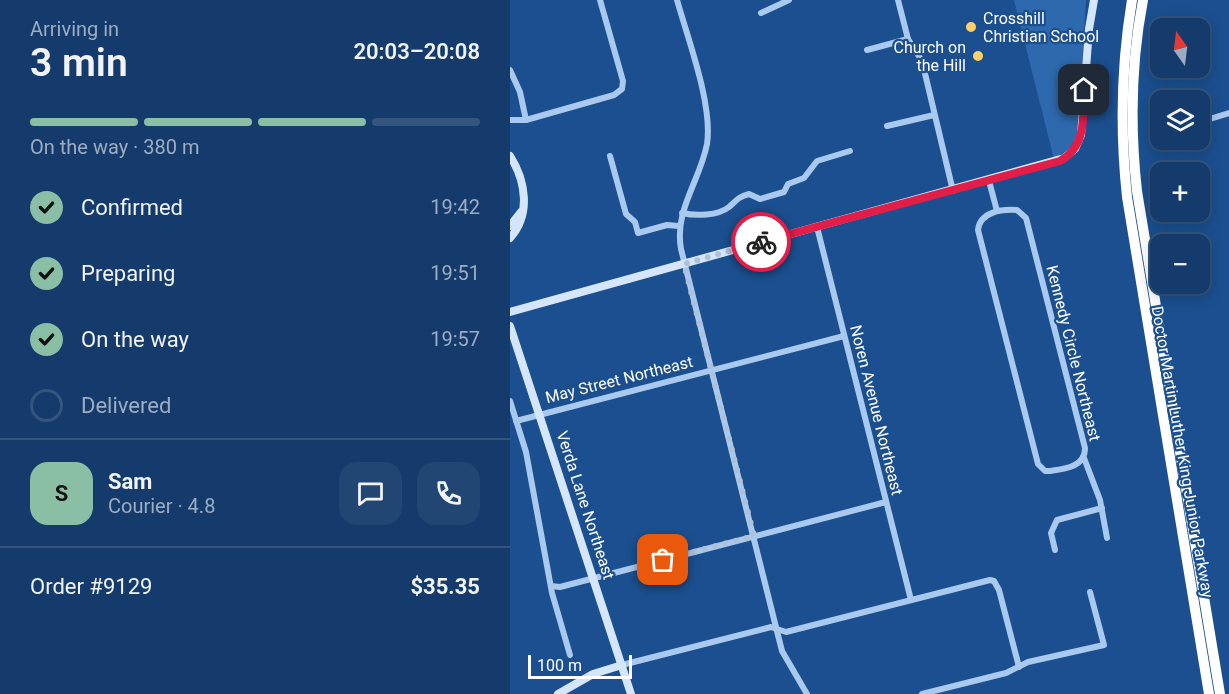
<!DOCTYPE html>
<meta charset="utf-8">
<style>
:root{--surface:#143b6b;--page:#214673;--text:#f1f3f6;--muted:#9dadc1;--line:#33557e;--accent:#8abfa5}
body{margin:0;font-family:Roboto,sans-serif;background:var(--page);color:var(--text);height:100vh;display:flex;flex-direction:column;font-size:22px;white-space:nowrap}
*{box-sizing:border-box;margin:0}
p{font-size:20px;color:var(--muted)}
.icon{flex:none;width:33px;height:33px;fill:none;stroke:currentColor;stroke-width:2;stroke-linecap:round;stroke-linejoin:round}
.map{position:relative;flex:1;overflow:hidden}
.details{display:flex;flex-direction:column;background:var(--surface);width:510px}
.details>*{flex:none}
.needle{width:39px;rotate:346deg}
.tools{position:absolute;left:640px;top:18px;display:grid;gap:12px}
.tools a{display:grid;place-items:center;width:60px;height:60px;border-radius:12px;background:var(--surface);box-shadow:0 3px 15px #0003,0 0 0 2px var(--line);font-size:30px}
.scale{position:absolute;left:18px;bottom:15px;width:104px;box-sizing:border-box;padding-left:6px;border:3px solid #fff;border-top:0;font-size:16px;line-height:21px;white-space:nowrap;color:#fff;-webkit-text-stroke:4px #1b4f8f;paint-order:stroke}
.pin{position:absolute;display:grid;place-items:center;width:51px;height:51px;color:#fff;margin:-26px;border-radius:12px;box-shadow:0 3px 9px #0006}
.courier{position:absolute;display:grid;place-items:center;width:60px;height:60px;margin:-30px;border:4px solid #e11d48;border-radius:50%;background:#fff;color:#222;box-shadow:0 2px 8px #0007}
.headline em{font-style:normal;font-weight:600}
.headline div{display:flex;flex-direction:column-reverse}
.headline{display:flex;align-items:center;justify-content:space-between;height:102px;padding:0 30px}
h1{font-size:39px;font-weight:600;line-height:45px}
.bar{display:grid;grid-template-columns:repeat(4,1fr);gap:9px 6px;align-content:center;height:72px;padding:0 30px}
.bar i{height:8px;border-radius:4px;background:var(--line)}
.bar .selected{background:var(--accent)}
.bar p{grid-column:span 4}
.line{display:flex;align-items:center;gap:15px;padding:0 30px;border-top:2px solid var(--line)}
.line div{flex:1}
.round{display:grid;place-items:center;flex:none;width:63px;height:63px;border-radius:18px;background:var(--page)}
ol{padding:0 30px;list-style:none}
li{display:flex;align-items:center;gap:18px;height:66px}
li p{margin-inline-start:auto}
li .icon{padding:6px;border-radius:50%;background:var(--accent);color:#111;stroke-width:4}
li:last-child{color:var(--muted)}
li i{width:33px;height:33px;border:3px solid var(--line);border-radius:50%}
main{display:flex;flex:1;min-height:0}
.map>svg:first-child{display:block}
.green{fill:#2e69ad}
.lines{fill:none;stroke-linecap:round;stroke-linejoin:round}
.street{stroke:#a9c9ee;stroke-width:6}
.secondary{stroke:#d6e6fa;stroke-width:8}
.highway{stroke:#fff;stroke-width:10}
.done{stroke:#afc1d8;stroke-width:6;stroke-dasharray:0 10.8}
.route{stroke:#e11d48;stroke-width:8}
.poi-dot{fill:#ffd166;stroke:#1b4f8f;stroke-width:2}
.labels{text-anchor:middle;stroke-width:4.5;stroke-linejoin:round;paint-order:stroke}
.poi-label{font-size:16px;fill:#fff;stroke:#1b4f8f;text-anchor:start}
.street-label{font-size:16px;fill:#fff;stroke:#1b4f8f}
</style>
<main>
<section class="details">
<div class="headline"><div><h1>3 min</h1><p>Arriving in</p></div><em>20:03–20:08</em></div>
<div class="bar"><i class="selected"></i><i class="selected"></i><i class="selected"></i><i></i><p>On the way · 380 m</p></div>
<ol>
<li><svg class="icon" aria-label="check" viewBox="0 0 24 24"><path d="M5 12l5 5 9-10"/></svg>Confirmed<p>19:42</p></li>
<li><svg class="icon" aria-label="check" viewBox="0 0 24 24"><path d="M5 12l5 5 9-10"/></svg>Preparing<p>19:51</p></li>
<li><svg class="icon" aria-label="check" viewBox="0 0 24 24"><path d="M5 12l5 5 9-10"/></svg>On the way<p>19:57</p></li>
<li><i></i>Delivered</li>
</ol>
<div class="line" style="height:108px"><b class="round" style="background:var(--accent);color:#111">S</b><div><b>Sam</b><p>Courier · 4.8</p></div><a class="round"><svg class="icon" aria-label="chat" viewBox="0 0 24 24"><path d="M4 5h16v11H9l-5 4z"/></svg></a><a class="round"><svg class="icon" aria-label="phone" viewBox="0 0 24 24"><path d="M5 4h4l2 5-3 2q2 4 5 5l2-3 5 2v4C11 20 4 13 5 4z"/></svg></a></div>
<div class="line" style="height:78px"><div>Order #9129</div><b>$35.35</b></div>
</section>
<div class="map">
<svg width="719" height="694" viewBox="0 0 719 694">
<rect width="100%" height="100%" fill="#1b4f8f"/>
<!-- green -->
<path class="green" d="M504,0h72l-9,135 -7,13 -16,11z"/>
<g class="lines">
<!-- street -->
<g class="street">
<path d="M167,0c11,39 36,105 30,144 -7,37 -33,66 -26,105l101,402 25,43"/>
<path d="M388,0l10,39 14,22 31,130"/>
<path d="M251,13l28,-13"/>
<path d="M357,50l41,-11"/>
<path d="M0,70l10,22 6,28"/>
<path d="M0,120h16l88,-25 8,-6 1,-8 -23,-81"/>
<path d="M690,122l29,-9"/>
<path d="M377,126l47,-11"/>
<path d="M647,128h4"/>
<path d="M100,156l16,58 9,8 3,11 29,-8 12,1"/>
<path d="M479,181l8,30"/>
<path d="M507,210l9,8 59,230c0,19 -20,21 -35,23h-5l-7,-7 -60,-234c2,-18 23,-21 39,-20z"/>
<path d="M172,213c13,3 36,3 47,-6 8,-7 9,-10 20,-13l11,5 24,-7 4,-8 16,-6 13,-17 33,-10"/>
<path d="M307,227l94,373"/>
<path d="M0,401l16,51 26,141 18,62"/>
<path d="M6,421l328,-85"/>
<path d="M574,458l16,42 7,38"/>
<path d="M545,550l-4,-17 6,-13 45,-12"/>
<path d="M41,586l9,1 326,-85"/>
<path d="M112,665l149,-38 15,5 204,-52 4,1 5,9 20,77"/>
<path d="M412,694l84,-21 22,-11 76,-17 -14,-53"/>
</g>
<!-- secondary -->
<g class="secondary">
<path d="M0,156c16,25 21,59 0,82"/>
<path d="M0,226l11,-14"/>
<path d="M0,312l554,-154 11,-9 6,-14 8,-106 5,-29"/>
<path d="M0,326l121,368"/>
<path d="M48,694l35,-20 29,-9"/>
</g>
<!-- highway -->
<g class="highway">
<path d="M622,0c-11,66 -12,131 -5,197l82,497"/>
<path d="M633,0c-12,63 -13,128 -6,191l83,503"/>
</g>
</g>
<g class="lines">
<!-- done -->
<path class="done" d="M153,560l91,-24 -70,-272 77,-22"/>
<!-- route -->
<path class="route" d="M251,242l299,-81c27,-15 23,-45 24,-71"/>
</g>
<!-- markers -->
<g class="poi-dot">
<circle cx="461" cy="27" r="6"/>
<circle cx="468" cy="56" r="6"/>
</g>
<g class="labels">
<!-- poi labels -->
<g class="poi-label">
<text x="473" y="24">Crosshill<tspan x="473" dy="18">Christian School</tspan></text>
<text x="456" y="53" text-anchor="end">Church on<tspan x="456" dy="18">the Hill</tspan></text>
</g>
<!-- street labels -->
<g class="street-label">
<text transform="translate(564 353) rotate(76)" y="6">Kennedy Circle Northeast</text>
<text transform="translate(109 379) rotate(-14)" y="6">May Street Northeast</text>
<text transform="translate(367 410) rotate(76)" y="6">Noren Avenue Northeast</text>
<text transform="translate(673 452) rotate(80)" y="6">Doctor Martin Luther King Junior Parkway</text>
<text transform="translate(76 505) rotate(72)" y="6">Verda Lane Northeast</text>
</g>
</g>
</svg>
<div class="tools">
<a><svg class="needle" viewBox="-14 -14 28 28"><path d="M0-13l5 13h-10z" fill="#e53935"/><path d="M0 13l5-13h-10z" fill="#9dadc1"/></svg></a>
<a><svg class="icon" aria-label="layers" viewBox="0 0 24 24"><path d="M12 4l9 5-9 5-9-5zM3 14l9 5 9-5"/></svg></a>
<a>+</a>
<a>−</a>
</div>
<div class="scale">100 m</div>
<div class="pin" style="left:153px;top:560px;background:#ea580c"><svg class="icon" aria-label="bag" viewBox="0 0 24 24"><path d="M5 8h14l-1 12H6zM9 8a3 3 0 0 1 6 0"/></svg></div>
<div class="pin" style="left:574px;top:90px;background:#1f2937"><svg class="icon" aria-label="home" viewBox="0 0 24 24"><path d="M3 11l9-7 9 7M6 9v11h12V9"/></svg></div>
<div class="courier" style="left:251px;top:242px"><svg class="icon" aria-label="bike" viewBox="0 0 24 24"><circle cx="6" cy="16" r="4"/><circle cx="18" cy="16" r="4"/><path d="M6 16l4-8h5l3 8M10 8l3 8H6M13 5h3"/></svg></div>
</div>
</main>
